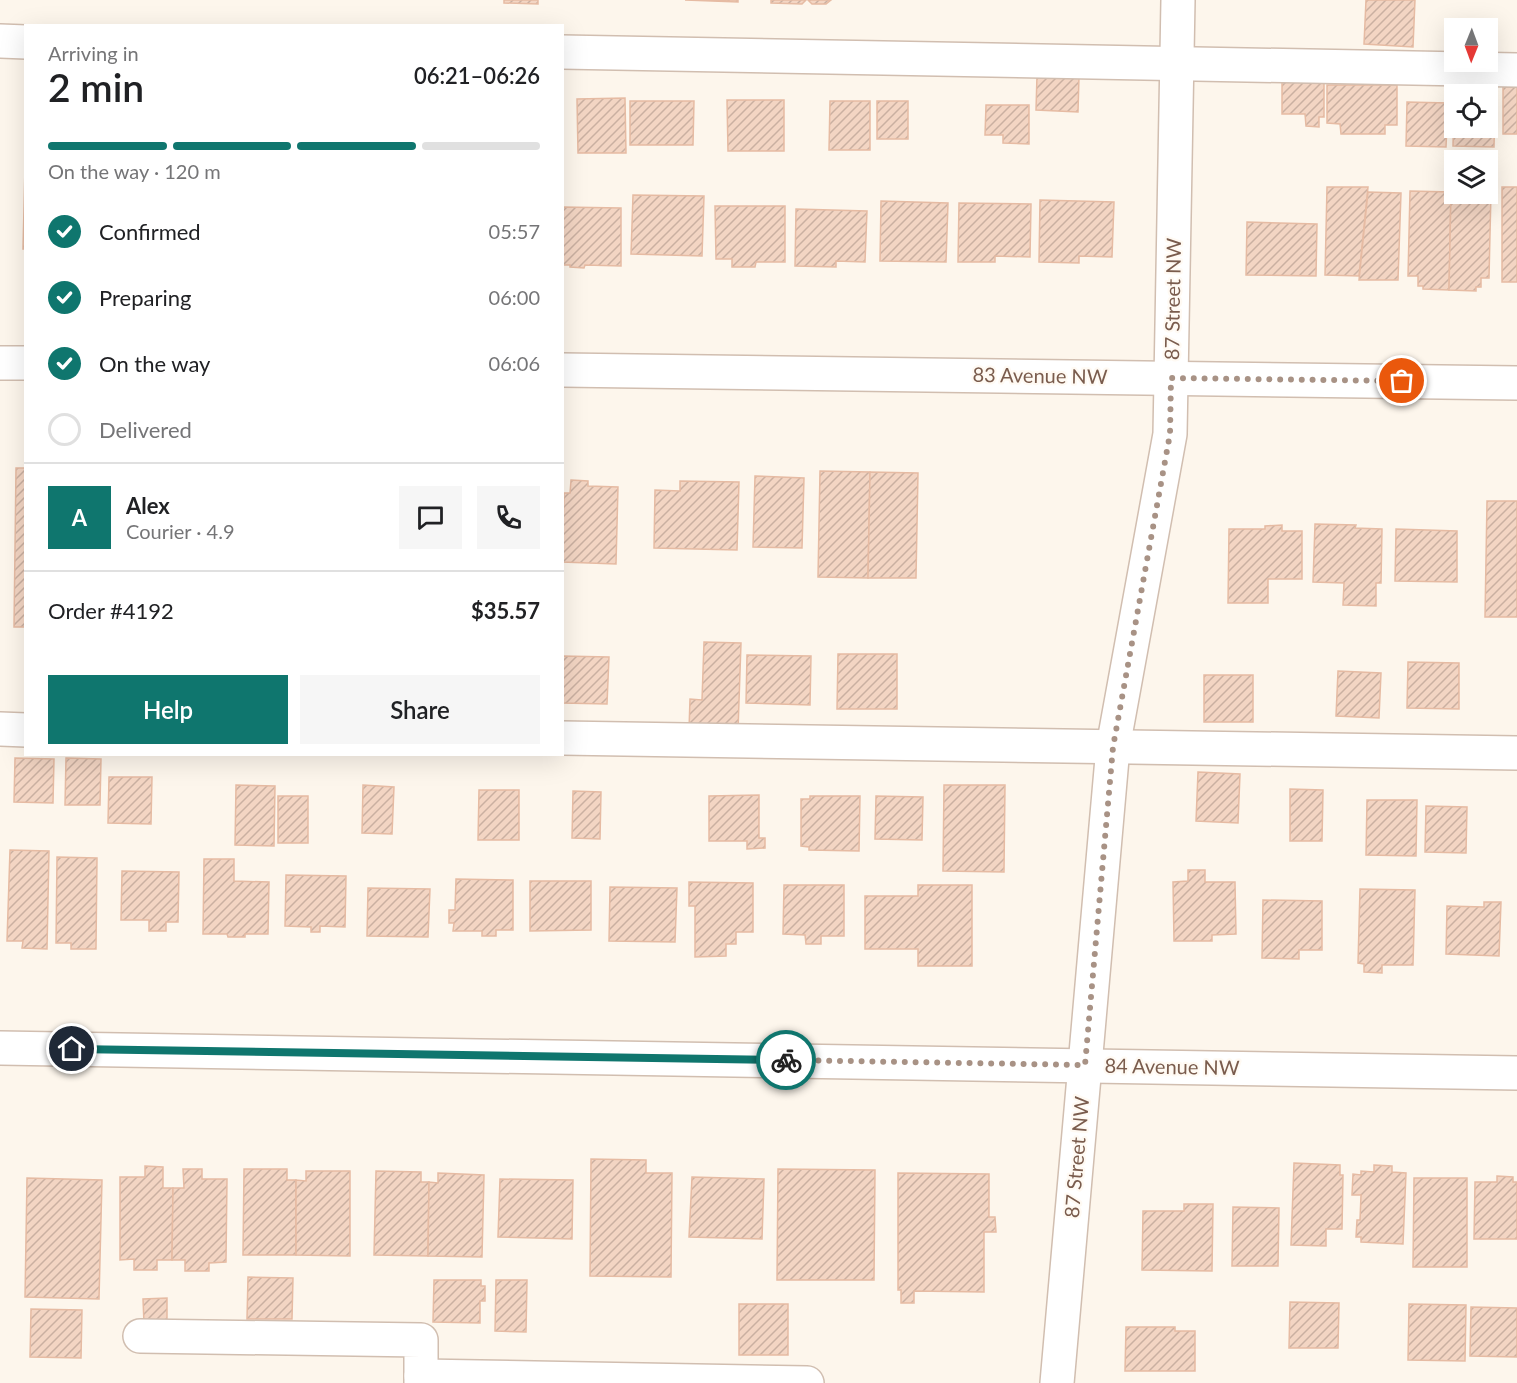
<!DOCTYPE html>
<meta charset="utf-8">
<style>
:root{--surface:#fff;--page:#f6f6f6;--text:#202124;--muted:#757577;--line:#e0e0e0;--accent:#0f766e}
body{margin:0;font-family:Lato,sans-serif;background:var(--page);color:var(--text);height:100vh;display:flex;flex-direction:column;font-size:22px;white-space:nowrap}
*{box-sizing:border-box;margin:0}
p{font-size:20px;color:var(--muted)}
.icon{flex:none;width:33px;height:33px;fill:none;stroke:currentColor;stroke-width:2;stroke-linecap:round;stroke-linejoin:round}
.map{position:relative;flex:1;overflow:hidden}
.details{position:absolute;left:24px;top:24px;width:540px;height:732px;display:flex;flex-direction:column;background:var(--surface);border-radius:0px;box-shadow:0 6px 24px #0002}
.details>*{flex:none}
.needle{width:39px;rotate:181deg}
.tools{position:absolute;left:1444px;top:18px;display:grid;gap:12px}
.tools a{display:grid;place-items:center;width:54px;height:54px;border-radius:0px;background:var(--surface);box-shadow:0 6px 24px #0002;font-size:30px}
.pin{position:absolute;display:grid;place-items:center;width:51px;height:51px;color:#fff;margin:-26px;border:3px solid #fff;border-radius:50%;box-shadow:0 2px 6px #0007}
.courier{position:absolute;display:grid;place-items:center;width:60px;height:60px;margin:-30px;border:4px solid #0f766e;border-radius:50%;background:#fff;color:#222;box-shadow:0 2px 8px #0007}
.summary em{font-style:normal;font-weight:600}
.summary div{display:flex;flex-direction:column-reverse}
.summary{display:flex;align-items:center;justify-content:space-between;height:102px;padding:0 24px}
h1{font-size:39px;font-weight:600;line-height:45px}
.bar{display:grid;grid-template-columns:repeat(4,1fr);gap:9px 6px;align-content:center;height:72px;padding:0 24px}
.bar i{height:8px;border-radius:4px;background:var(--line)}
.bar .active{background:var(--accent)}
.bar p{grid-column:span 4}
.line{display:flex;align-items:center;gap:15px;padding:0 24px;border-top:2px solid var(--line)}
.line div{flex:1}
.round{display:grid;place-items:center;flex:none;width:63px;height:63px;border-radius:0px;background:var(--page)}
ol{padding:0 24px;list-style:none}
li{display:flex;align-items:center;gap:18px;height:66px}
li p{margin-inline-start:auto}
li .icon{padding:6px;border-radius:50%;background:var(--accent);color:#fff;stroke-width:4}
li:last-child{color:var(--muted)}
li i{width:33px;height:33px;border:3px solid var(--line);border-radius:50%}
.button{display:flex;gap:12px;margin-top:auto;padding:12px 24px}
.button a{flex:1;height:69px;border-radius:0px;background:var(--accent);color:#fff;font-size:24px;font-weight:600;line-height:69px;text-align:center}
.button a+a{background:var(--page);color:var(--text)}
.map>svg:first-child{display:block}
.building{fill:url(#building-hatch);stroke:#e6bba3;stroke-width:1.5}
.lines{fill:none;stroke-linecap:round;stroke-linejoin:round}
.minor-casing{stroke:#d1beb0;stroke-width:36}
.minor{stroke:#fff;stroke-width:33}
.done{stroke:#a89285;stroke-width:6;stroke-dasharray:0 10.8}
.route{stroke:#0f766e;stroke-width:8}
.labels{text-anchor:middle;stroke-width:4.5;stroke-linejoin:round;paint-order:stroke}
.street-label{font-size:20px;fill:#7a5c4d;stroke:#fffaf3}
</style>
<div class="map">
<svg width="1517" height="1383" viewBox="0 0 1517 1383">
<defs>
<pattern id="building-hatch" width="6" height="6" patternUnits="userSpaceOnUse" patternTransform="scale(1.5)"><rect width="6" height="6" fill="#f3d5c3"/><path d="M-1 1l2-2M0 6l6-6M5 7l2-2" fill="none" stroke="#cab0a1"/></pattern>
</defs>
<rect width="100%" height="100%" fill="#fdf6ec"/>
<!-- building -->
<g class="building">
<path d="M504,0h34v4l-34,-1z"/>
<path d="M685,0h53v2z"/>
<path d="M771,0h35l-4,4 -31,-1z"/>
<path d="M808,0h23l-5,4h-14z"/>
<path d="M1366,0h49l-2,47 -49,-3z"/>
<path d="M1037,75l42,2 -1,35 -42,-2z"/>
<path d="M1282,82h42v35h-5v10l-13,-1 -1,-12h-23z"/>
<path d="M1327,85h70v40h-12v9h-44l-1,-10 -13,-1z"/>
<rect x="1503" y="87" width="14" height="47"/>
<path d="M625,98l1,55h-48l-1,-54z"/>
<path d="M727,100h57v51h-56z"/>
<path d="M630,101h64l-1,44h-63z"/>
<path d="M830,101h40v49h-41z"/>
<rect x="877" y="101" width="31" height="38"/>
<path d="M1407,102l41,1 -2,44 -40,-1z"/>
<path d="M1454,103l1,25h33v-24l7,1 -1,42 -41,-1z"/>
<path d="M986,105h43v39l-26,-1v-8h-18z"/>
<path d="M25,167h1v82h-3z"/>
<path d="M1327,187h41l-9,89 -34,-1z"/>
<rect x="1502" y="187" width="15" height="95"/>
<path d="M1410,191l41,1 -2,98 -26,-1v-3h-5v-10h-10z"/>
<path d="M1368,192l33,1 -3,87h-39z"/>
<path d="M1451,192h4v2l36,-2 -2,86h-8v9h-5v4l-27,-1z"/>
<path d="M633,195l71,1 -2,60 -71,-2z"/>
<path d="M1040,200l74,2 -2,55 -33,-1v7l-40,-1z"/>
<path d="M881,201l67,2 -2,59 -66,-1z"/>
<path d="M959,203l72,1 -1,53 -35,-1v6h-37z"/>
<path d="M715,206h70v56h-29l-1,5h-23v-8h-16z"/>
<path d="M562,207l59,1v58l-36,-1 -1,3 -14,-1v-2h-8z"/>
<path d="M796,209l71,2 -2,51 -29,-1v6l-41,-1z"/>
<path d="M1247,222l70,2 -1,52 -70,-1z"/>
<path d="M16,468h10v159h-12z"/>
<path d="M820,471l50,1 -2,106 -50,-1z"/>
<path d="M870,472l48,1 -2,105h-48z"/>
<path d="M755,476l49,2 -2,70 -49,-1z"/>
<path d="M571,480l17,1v5l30,1 -2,77 -54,-2 2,-69h6z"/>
<path d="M680,481l59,1 -2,68 -83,-2 1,-58 25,1z"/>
<path d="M1487,501h30v116h-32z"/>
<path d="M1315,524l41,1 -1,3 27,1 -1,54h-5v23l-33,-1 1,-22 -31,-1z"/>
<path d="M1282,525v6h20v48h-34v24h-40l1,-74h36v-3z"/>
<path d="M1396,529l61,2v51l-62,-1z"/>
<path d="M704,642l37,1 -3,88 -49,-1 1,-31 12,1z"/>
<path d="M838,654h59v55h-60z"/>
<path d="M747,655l64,1 -1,49 -64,-2z"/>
<path d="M562,656l47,1 -2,47 -45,-1z"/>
<path d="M1408,662l51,1v46l-52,-1z"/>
<path d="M1338,671l43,2 -2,45 -43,-2z"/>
<rect x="1204" y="675" width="49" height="47"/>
<path d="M15,758l39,1 -1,44 -39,-1z"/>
<path d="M66,758l35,1 -1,46h-35z"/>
<path d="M1198,772l42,2 -2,49 -42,-2z"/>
<path d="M109,777h43l-1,47 -43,-1z"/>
<path d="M236,785l39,1 -1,60 -39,-1z"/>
<path d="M363,785l31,2 -2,47 -30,-1z"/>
<path d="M944,785h61l-1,87 -61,-1z"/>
<path d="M1290,789l33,1 -1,51h-32z"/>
<path d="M479,790h40v50h-41z"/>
<path d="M573,791l28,1 -1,47 -28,-1z"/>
<path d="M759,795v43h6v10l-18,1v-8h-38v-45z"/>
<rect x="278" y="796" width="30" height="47"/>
<path d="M810,796h50l-1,55 -50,-1v-3l-8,-1v-47h9z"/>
<path d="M876,796l47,1 -1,43 -47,-1z"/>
<path d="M1367,800h50l-1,56 -50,-1z"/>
<path d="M1426,806l41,1 -1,46 -41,-1z"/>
<path d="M10,850l39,1 -2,98 -25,-1 1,-7h-16z"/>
<path d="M57,857l40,1 -1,91h-25v-6h-15z"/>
<path d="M204,859h30v22l35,1 -1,52h-23v3h-17l-1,-3h-24z"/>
<path d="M1188,870h17v12h30l1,52 -24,1v6h-38l-1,-59 15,-1z"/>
<path d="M122,871l57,1 -1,50h-12v9h-17v-11h-28z"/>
<path d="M286,875l60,1 -1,51 -25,-1v6h-9v-5l-26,-1z"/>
<path d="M456,879l57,1v50h-17v6h-14v-5h-29l1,-8h-5v-13h6z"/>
<path d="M530,881h61v49l-61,1z"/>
<path d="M689,882l64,1v49h-17v12h-10v12l-31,1v-51h-6z"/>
<path d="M784,885h60v51h-23v8h-15l-1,-9 -22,-1z"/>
<path d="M918,885h54v81h-54v-17h-53v-53h53z"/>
<path d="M610,887l67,1 -2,54 -66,-1z"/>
<path d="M368,888l62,1 -2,48 -61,-1z"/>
<path d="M1360,889l55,1 -2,75h-31v8l-18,-1v-8l-6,-1z"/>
<path d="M1263,900l59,1v49h-23v9l-37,-1z"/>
<path d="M1484,902h17l-2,54 -53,-2 1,-48 37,1z"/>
<path d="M591,1159l55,1v13h26l-1,104 -81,-1z"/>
<path d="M1294,1163l46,2v10h3l-1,54h-16v17l-35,-1z"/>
<path d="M1374,1165l18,1v6l14,1 -3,71 -42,-2v-5h-5l1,-17h3l1,-25h-9l1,-21 8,1v-4l13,1z"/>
<path d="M145,1166l18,1v21h10l-1,72h-15v10h-23v-11l-14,1v-83h25z"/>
<path d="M183,1169h19v10h25l-1,83 -17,1v8h-24v-11h-13l1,-72h11z"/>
<path d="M244,1169h43v11h9v75h-53z"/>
<path d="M778,1169l97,1 -1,110h-97z"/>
<path d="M306,1171h44v85l-54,-1v-75l10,1z"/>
<path d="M376,1171l45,1v10h8l-1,74 -54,-1z"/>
<path d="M438,1173l46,2 -2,82 -54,-1 1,-74 9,1z"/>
<path d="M898,1173l91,1v43h6l1,15h-12v60l-70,-1v12h-13v-13h-3z"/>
<path d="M1497,1176l16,1v5h4v57h-43l1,-57h22z"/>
<path d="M692,1177l72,2 -2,60 -73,-2z"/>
<path d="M27,1178l75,2 -3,119 -74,-2z"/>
<path d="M1414,1178h53v89h-54z"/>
<path d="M500,1179l73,1 -1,59 -74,-2z"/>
<path d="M1184,1204h29l-1,67 -70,-1 1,-59h41z"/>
<path d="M1233,1207l46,1 -1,58h-46z"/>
<path d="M248,1277l45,1 -1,41h-45z"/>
<path d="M434,1280h47v6h4v15h-5v22l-47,-1z"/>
<path d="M496,1280h31l-1,52 -31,-1z"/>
<path d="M167,1298v25h-23l-1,-24z"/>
<path d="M1290,1302l49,1 -1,45h-49z"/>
<rect x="739" y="1304" width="49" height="51"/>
<path d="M1409,1304l57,1 -1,56 -57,-1z"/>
<path d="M1471,1307l46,1v49l-47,-1z"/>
<path d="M31,1309l51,1 -1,48 -51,-1z"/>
<path d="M1126,1327h49v4h20v40h-70z"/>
</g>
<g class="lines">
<!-- minor casing -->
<g class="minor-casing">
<g id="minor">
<path d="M0,41l26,1"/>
<path d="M562,52l955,18"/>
<path d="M0,363h26"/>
<path d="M562,370l955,13"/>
<path d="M0,729l26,1"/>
<path d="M562,738l955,15"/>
<path d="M0,1048l1517,25"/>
<path d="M140,1336l281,4v43"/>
<path d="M421,1376l386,7"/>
<path d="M1057,1383l56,-636 57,-313 8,-434"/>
</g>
</g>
<!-- minor -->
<use href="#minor" class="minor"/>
</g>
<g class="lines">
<!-- done -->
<path class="done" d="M786,1060l299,5 28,-318 57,-313 1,-56 231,3"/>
<!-- route -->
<path class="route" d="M72,1049l714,11"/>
</g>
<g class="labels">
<!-- street labels -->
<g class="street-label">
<text transform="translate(1173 299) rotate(-89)" y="7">87 Street NW</text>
<text transform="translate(1040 376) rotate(1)" y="7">83 Avenue NW</text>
<text transform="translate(1172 1067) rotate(1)" y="7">84 Avenue NW</text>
<text transform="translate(1077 1157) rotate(-85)" y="7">87 Street NW</text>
</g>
</g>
</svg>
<div class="tools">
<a><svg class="needle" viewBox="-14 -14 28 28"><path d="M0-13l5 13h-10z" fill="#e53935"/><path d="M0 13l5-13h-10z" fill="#757577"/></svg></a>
<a><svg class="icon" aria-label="locate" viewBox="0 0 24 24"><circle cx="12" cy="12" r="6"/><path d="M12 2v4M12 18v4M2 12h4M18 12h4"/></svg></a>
<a><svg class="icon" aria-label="layers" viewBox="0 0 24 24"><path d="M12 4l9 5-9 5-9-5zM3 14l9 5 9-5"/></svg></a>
</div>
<div class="pin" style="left:1402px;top:381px;background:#ea580c"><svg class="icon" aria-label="bag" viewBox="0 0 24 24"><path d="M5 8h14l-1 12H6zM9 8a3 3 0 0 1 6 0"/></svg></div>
<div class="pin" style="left:72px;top:1049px;background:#1f2937"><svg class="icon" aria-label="home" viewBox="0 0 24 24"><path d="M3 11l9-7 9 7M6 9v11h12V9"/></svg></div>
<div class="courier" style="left:786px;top:1060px"><svg class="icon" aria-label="bike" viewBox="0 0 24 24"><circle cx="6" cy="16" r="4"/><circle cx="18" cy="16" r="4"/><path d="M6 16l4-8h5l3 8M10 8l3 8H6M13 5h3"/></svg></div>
<section class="details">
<div class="summary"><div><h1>2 min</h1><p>Arriving in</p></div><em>06:21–06:26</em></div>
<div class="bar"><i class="active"></i><i class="active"></i><i class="active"></i><i></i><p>On the way · 120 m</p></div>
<ol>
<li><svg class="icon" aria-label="check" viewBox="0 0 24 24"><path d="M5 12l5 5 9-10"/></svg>Confirmed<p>05:57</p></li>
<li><svg class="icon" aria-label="check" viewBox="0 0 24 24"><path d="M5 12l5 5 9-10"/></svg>Preparing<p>06:00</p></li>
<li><svg class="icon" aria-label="check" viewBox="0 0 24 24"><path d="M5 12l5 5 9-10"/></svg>On the way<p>06:06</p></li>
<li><i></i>Delivered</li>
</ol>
<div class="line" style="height:108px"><b class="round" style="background:var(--accent);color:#fff">A</b><div><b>Alex</b><p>Courier · 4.9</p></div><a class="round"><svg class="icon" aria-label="chat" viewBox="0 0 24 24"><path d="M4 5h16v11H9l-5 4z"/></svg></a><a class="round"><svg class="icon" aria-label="phone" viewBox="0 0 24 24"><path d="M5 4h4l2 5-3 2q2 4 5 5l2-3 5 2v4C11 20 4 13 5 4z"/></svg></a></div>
<div class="line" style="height:78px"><div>Order #4192</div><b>$35.57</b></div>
<div class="button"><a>Help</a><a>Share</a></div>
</section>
</div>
